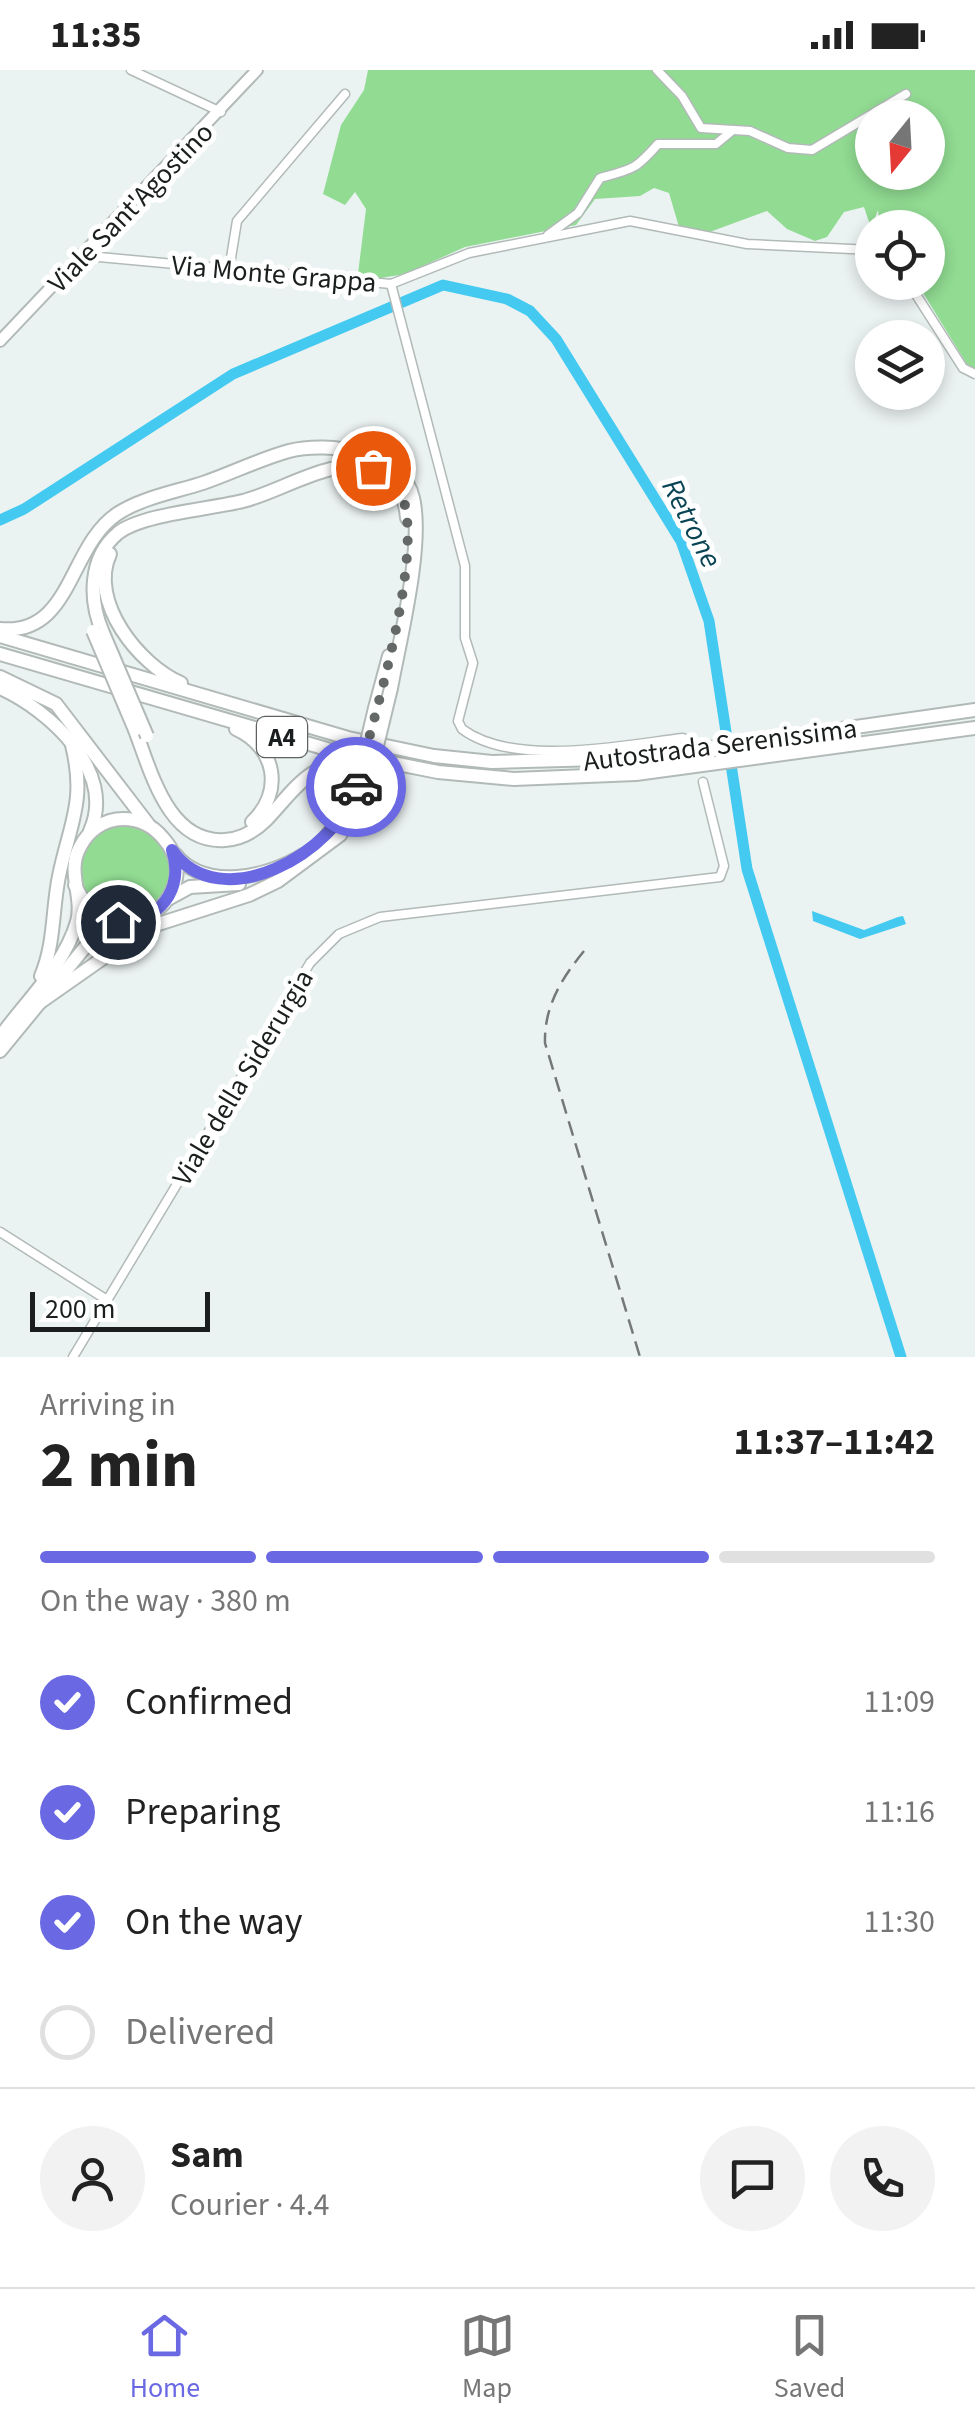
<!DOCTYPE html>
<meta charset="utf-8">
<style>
:root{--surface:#fff;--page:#f2f2f2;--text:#222;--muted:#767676;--line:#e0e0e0;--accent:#6a68e2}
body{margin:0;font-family:"Source Sans 3",sans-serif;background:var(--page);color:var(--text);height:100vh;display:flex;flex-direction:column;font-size:38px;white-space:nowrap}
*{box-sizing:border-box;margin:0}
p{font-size:32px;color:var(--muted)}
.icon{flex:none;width:55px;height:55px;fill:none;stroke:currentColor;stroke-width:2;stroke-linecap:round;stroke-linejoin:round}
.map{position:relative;height:1287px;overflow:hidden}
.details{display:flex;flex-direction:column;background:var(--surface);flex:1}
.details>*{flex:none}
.needle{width:65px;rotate:198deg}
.buttons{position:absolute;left:855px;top:30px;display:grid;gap:20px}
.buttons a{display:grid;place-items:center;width:90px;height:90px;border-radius:50%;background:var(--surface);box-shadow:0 5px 15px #0003;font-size:50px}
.scale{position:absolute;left:30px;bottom:25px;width:180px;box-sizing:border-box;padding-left:10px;border:5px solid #1b1e1e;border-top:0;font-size:28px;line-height:35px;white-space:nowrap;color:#1b1e1e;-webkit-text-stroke:8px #fff;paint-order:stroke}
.pin{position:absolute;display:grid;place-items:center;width:85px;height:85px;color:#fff;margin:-42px;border:5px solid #fff;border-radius:50%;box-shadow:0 2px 10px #0007}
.courier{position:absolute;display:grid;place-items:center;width:100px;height:100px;margin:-50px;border:8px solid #6a68e2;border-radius:50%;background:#fff;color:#222;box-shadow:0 2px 12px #0007}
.summary em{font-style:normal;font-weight:700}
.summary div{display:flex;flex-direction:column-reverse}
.summary{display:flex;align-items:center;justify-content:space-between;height:170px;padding:0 40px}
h1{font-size:65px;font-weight:700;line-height:75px}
.bar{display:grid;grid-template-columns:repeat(4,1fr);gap:15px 10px;align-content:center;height:120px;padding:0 40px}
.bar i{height:12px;border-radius:8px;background:var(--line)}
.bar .on{background:var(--accent)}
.bar p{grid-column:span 4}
.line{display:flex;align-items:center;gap:25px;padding:0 40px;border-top:2px solid var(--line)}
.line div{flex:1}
.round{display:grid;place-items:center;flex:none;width:105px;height:105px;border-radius:52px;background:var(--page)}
ol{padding:0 40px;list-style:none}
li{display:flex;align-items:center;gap:30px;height:110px}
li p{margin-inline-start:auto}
li .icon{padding:10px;border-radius:50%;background:var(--accent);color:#fff;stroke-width:4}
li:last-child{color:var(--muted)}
li i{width:55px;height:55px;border:5px solid var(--line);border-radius:50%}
.status{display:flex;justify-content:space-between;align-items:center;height:70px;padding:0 50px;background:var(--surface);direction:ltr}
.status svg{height:28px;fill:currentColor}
.menu{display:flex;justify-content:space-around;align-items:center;height:140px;border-top:2px solid var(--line);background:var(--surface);font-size:28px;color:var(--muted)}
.menu a{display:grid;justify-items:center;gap:5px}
.menu .on{color:var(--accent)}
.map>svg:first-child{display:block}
.green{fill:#91db92;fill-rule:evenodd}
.water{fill:#44c9f0}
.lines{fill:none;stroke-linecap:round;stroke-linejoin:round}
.river{stroke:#44c9f0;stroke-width:11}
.minor-casing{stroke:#b2bab8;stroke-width:11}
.major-casing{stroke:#b2bab8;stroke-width:14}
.highway-casing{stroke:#b2bab8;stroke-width:16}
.minor{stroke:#fff;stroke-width:8}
.major{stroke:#fff;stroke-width:10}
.highway{stroke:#fff;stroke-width:12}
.rail{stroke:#747978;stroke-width:2.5;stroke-dasharray:15 8;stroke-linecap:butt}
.highway-bridge-casing{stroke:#b2bab8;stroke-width:16;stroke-linecap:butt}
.highway-bridge{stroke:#fff;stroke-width:12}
.done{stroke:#646968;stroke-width:10;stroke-dasharray:0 18}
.route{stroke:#6a68e2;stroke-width:12}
.labels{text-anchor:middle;stroke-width:10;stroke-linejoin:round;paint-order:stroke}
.shield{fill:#fff;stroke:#5f6262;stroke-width:2.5}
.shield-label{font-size:25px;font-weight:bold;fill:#1b1e1e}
.street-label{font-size:28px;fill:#1b1e1e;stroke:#fff}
.water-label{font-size:30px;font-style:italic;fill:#094454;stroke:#fff}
</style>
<div class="status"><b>11:35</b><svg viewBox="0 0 49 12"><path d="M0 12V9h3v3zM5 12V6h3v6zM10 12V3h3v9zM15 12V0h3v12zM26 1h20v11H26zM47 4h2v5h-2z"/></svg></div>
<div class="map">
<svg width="975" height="1287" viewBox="0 0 975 1287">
<rect width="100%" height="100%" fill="#ebf3f2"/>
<!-- green -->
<g class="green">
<path d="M368,0h607v300l-7,-4 -51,-83 11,-1v-54l-48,-1 -2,-17 -7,18 -7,-21 -20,5 -17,25 -12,4 -28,-12 -20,-18 -60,22 -28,-6 -10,-34 -15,-5 -14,8 -45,3 -19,26 -111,22 -60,27 -48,8 9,-73 -11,-17 -10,13 -22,-11 18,-69 23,-35zM872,48h56v54h-56z"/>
<circle cx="125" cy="800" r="46"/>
</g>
<!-- water -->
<path class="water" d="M812,841l52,19 34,-13 5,-1 3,8 -46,15 -47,-18z"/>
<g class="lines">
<!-- river -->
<path class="river" d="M0,450l24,-11 209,-135 210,-89 64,14 23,12 26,28 125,202 28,80 38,248 154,488"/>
<!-- minor casing -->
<g class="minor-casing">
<g id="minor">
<path d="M131,0l90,42"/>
<path d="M657,0l25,26 19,32 49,3 38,17 24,2 94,-56"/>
<path d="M548,165l30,-22 22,-35c33,-9 35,-8 58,-34h58l17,-14"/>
<path d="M86,180l13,7 292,27 78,-31 161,-32 117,23 125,6"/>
<path d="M229,200l8,-49 108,-127"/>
<path d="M908,212l55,86 12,6"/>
<path d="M391,214l74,282v72l8,25 -15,58 4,8c52,39 161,16 221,9l14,8"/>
<path d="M0,1162l107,68"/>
<path d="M73,1287l237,-394 29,-29 41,-17 340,-40 4,-11 -21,-84"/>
</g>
</g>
<!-- major casing -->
<g class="major-casing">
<path id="major" d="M0,271l257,-271"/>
</g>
<!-- highway casing -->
<g class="highway-casing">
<g id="highway">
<path d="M110,484c-22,47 29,111 71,129"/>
<path d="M0,559c72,7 68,-82 117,-115 24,-16 58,-22 86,-31 29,-10 57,-24 86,-32 39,-10 114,0 124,47 11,47 -13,141 -22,190"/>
<path d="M103,563c-14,-32 -15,-75 15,-100 24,-19 93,-24 125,-32 40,-10 91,-46 133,-32 21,7 29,28 31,49"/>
<path d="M0,566l348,102 86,18 58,6 146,-4 337,-48"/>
<path d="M0,584l337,98 101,20 76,7 122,-5 339,-46"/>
<path d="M0,607l56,27 92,120"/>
<path d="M0,618c49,22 117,83 90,143"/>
<path d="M375,638l14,-52"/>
<path d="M236,659c40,18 48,63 16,93"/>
<path d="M135,660c16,41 33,114 90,110 16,-1 30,-9 41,-20 28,-29 45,-62 92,-57"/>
<path d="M323,770l22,-27 10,-21"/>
<path d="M175,784c30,38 93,23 128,1"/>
<path d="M168,829l22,-12 49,-3"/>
<path d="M41,906c14,-33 11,-66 18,-100 11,-53 27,-75 13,-131"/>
<path d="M39,933l107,-75 103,-33 29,-14 62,-46 25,-40"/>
<path d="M0,967c26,-36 64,-71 77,-115 7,-26 -11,-50 3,-75 8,-16 24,-28 43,-28 16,0 30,7 40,19 50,56 -51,130 -88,47"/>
<path d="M0,981l86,-105 32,-24"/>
</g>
</g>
<!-- minor -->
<use href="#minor" class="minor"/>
<!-- major -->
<use href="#major" class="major"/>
<!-- highway -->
<use href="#highway" class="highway"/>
<!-- rail -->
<path class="rail" d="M584,881c-22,27 -40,55 -39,92l95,314"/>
<!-- highway-bridge casing -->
<g class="highway-bridge-casing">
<g id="highway-bridge">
<path d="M93,561l42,99"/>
<path d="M103,563l44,103"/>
<path d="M355,722l20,-84"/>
<path d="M365,725l26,-107"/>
</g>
</g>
<!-- highway-bridge -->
<use href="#highway-bridge" class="highway-bridge"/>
</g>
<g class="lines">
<!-- done -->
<path class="done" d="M356,717c16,-65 72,-238 44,-297l-27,-22"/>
<!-- route -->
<path class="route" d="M118,852c41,1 67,-33 54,-72 48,69 166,2 184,-63"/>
</g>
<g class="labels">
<!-- shield labels -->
<rect class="shield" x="257" y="647" width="50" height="40" rx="8"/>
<g class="shield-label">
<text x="282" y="676">A4</text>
</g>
<!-- street labels -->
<g class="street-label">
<text transform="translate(130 137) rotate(-46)" y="10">Viale Sant'Agostino</text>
<text transform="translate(274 203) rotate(5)" y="10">Via Monte Grappa</text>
<text transform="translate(720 674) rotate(-7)" y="10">Autostrada Serenissima</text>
<text transform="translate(242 1007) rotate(-59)" y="10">Viale della Siderurgia</text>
</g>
<!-- water labels -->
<g class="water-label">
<text transform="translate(692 453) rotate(63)" y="10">Retrone</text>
</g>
</g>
</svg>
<div class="buttons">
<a><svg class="needle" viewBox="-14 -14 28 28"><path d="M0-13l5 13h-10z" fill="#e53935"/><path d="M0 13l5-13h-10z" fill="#767676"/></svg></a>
<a><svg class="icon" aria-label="locate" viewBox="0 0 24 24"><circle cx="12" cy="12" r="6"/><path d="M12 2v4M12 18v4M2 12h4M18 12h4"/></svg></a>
<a><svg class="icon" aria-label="layers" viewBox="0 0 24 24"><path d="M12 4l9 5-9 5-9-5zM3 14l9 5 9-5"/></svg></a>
</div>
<div class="scale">200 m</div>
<div class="pin" style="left:373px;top:398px;background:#ea580c"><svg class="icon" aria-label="bag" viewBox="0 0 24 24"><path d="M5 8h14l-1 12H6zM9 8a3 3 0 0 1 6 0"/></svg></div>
<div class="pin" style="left:118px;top:852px;background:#1f2937"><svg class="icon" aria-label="home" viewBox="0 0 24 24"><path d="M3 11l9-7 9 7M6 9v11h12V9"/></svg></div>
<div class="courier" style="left:356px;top:717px"><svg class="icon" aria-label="car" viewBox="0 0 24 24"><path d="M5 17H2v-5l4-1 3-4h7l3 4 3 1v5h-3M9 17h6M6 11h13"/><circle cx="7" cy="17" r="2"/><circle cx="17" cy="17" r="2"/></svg></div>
</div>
<section class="details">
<div class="summary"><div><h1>2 min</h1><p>Arriving in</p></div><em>11:37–11:42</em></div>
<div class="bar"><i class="on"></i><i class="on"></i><i class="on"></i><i></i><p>On the way · 380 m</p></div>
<ol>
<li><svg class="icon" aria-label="check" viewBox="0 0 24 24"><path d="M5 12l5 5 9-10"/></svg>Confirmed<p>11:09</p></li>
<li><svg class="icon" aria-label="check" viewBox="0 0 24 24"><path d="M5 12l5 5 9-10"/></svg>Preparing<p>11:16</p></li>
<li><svg class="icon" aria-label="check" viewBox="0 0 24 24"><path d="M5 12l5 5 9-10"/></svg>On the way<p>11:30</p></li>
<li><i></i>Delivered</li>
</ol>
<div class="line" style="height:180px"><a class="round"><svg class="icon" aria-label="person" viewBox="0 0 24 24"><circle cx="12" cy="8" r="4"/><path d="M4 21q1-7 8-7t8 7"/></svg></a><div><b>Sam</b><p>Courier · 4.4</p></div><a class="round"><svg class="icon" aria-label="chat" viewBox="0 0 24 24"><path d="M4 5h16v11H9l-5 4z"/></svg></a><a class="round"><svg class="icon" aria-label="phone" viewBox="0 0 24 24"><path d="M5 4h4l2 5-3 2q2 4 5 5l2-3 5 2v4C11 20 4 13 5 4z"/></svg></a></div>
</section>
<nav class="menu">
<a class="on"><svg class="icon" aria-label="home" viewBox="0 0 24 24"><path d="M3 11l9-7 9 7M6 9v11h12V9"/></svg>Home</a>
<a><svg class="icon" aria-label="map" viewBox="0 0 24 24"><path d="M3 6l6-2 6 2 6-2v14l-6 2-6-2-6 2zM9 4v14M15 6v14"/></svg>Map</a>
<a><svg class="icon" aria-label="saved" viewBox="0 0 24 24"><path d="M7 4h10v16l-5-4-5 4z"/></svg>Saved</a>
</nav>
